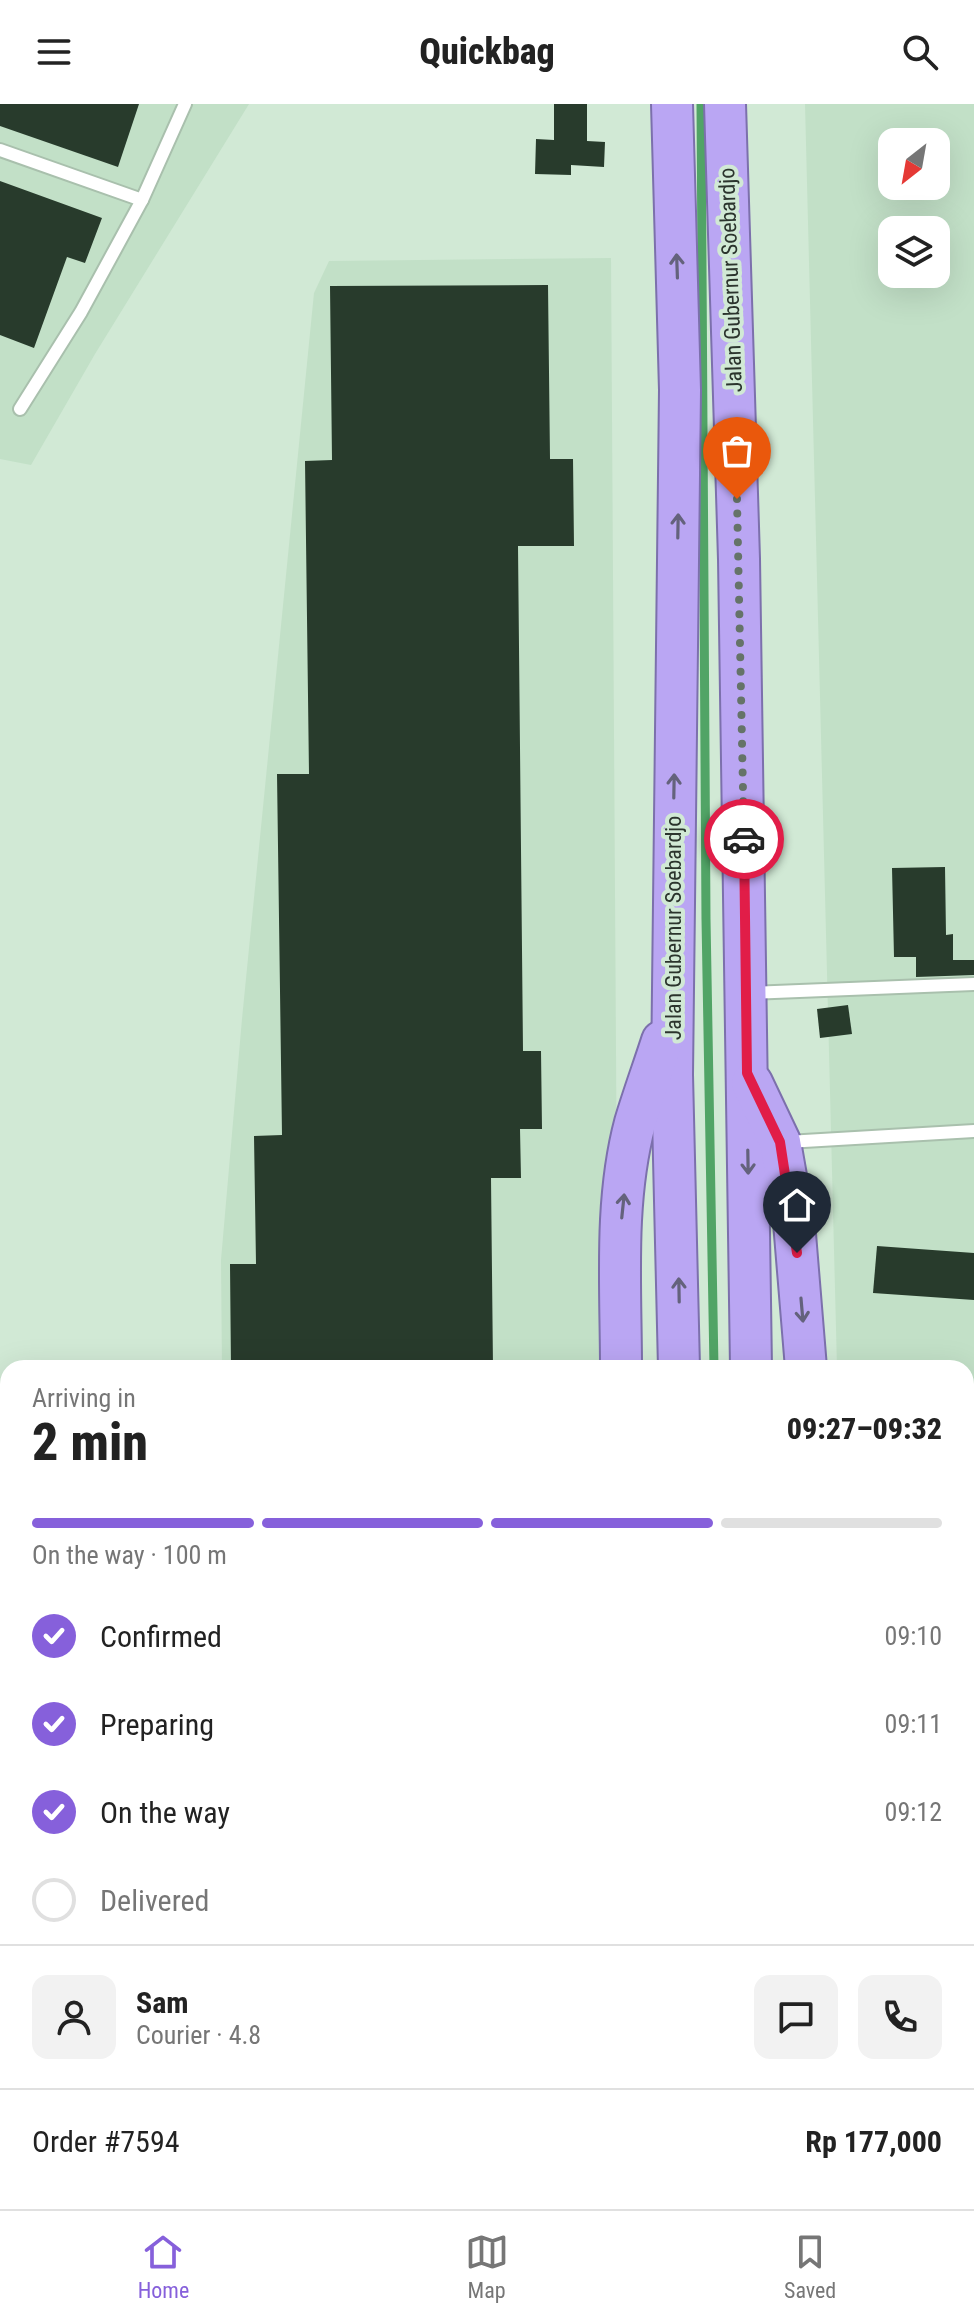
<!DOCTYPE html>
<meta charset="utf-8">
<style>
:root{--surface:#fff;--page:#f2f2f2;--text:#222;--muted:#767676;--line:#e0e0e0;--accent:#8660db}
body{margin:0;font-family:"Roboto Condensed",sans-serif;background:var(--page);color:var(--text);height:100vh;display:flex;flex-direction:column;font-size:30px;white-space:nowrap}
*{box-sizing:border-box;margin:0}
p{font-size:26px;color:var(--muted)}
.icon{flex:none;width:44px;height:44px;fill:none;stroke:currentColor;stroke-width:2;stroke-linecap:round;stroke-linejoin:round}
.map{position:relative;flex:1;overflow:hidden}
.side{position:absolute;left:0px;top:1256px;width:974px;height:850px;display:flex;flex-direction:column;background:var(--surface);border-radius:24px 24px 0 0;box-shadow:0 8px 32px #0002}
.side>*{flex:none}
.needle{width:52px;rotate:211deg}
.buttons{position:absolute;left:878px;top:24px;display:grid;gap:16px}
.buttons a{display:grid;place-items:center;width:72px;height:72px;border-radius:16px;background:var(--surface);box-shadow:0 8px 32px #0002;font-size:40px}
.pin{position:absolute;display:grid;place-items:center;width:68px;height:68px;color:#fff;margin:-82px -34px;border-radius:50% 50% 50% 0;rotate:-45deg;box-shadow:0 0 8px #0007}
.pin .icon{rotate:45deg}
.courier{position:absolute;display:grid;place-items:center;width:80px;height:80px;margin:-40px;border:6px solid #e11d48;border-radius:50%;background:#fff;color:#222;box-shadow:0 2px 10px #0007}
.summary em{font-style:normal;font-weight:800}
.summary div{display:flex;flex-direction:column-reverse}
.summary{display:flex;align-items:center;justify-content:space-between;height:136px;padding:0 32px}
h1{font-size:52px;font-weight:800;line-height:60px}
.bar{display:grid;grid-template-columns:repeat(4,1fr);gap:12px 8px;align-content:center;height:96px;padding:0 32px}
.bar i{height:10px;border-radius:6px;background:var(--line)}
.bar .on{background:var(--accent)}
.bar p{grid-column:span 4}
.line{display:flex;align-items:center;gap:20px;padding:0 32px;border-top:2px solid var(--line)}
.line div{flex:1}
.round{display:grid;place-items:center;flex:none;width:84px;height:84px;border-radius:16px;background:var(--page)}
ol{padding:0 32px;list-style:none}
li{display:flex;align-items:center;gap:24px;height:88px}
li p{margin-inline-start:auto}
li .icon{padding:8px;border-radius:50%;background:var(--accent);color:#fff;stroke-width:4}
li:last-child{color:var(--muted)}
li i{width:44px;height:44px;border:4px solid var(--line);border-radius:50%}
header{display:flex;justify-content:space-between;align-items:center;height:104px;padding:0 32px;background:var(--surface);font-size:36px;font-weight:800}
.menu{display:flex;justify-content:space-around;align-items:center;height:112px;border-top:2px solid var(--line);background:var(--surface);font-size:22px;color:var(--muted)}
.menu a{display:grid;justify-items:center;gap:4px}
.menu .on{color:var(--accent)}
.map>svg:first-child{display:block}
.built{fill:#c2e0c7;fill-rule:evenodd}
.lines{fill:none;stroke-linecap:round;stroke-linejoin:round}
.stream{stroke:#51a466;stroke-width:9}
.building{fill:#283b2c}
.service-casing{stroke:#a9c0ad;stroke-width:16}
.minor-casing{stroke:#a9c0ad;stroke-width:28}
.trunk-casing{stroke:#7c70ac;stroke-width:44}
.service{stroke:#fff;stroke-width:12}
.minor{stroke:#fff;stroke-width:24}
.trunk{stroke:#baa6f3;stroke-width:40}
.oneway{stroke:#64627c}
.done{stroke:#657368;stroke-width:8;stroke-dasharray:0 14.4}
.route{stroke:#e11d48;stroke-width:10}
.labels{text-anchor:middle;stroke-width:8;stroke-linejoin:round;paint-order:stroke}
.street-label{font-size:22px;fill:#2b342d;stroke:#d1e9d5}
</style>
<header><svg class="icon" aria-label="menu" viewBox="0 0 24 24"><path d="M4 6h16M4 12h16M4 18h16"/></svg>Quickbag<svg class="icon" aria-label="search" viewBox="0 0 24 24"><circle cx="10" cy="10" r="6"/><path d="M15 15l6 6"/></svg></header>
<div class="map">
<svg width="974" height="2105" viewBox="0 0 974 2105">
<rect width="100%" height="100%" fill="#d1e9d5"/>
<!-- built -->
<g class="built">
<path d="M0,0h249l-154,250 -64,111 -31,-6z"/>
<path d="M805,0h169v1530l-8,1v-267h-129zM892,38h44v44h-44zM892,126h44v44h-44z"/>
<path d="M611,154l7,1110h-396l-1,-108 21,-241 72,-726 15,-32z"/>
</g>
<g class="lines">
<!-- stream -->
<g class="stream">
<path d="M701,0l5,815 8,449"/>
<path d="M731,2098v7"/>
</g>
</g>
<!-- building -->
<g class="building">
<path d="M0,0h139l-21,63 -118,-41z"/>
<path d="M554,0h33v37l18,1 -1,25 -33,-2v10l-36,-1 1,-35 18,1z"/>
<path d="M0,77l102,37 -17,45 -18,-6 -33,91 -34,-13z"/>
<path d="M548,181l2,174h23l1,87h-56l5,505h18l1,78h-22l1,49h-30l2,190h-262l-1,-104h26l-2,-128 28,-1 -5,-361h32l-4,-313 27,-1 -2,-174z"/>
<path d="M945,763l1,68 7,-1v26h21v15l-58,2v-20h-22l-2,-89z"/>
<path d="M848,901l4,29 -32,4 -3,-29z"/>
<path d="M877,1142l97,7v47l-101,-7z"/>
</g>
<g class="lines">
<!-- service casing -->
<g class="service-casing">
<g id="service">
<path d="M0,46l142,50"/>
<path d="M20,305l61,-97 61,-112 43,-96"/>
<path d="M749,889l225,-9"/>
<path d="M787,1038l187,-11"/>
</g>
</g>
<!-- minor casing -->
<g class="minor-casing">
<g id="minor">
<path d="M181,2098v7"/>
<path d="M357,2105v-7"/>
</g>
</g>
<!-- trunk casing -->
<g class="trunk-casing">
<g id="trunk">
<path d="M672,0l8,286 -8,685 7,293"/>
<path d="M725,0l14,455 12,809"/>
<path d="M752,979l28,59 14,80 12,146"/>
<path d="M621,1264c0,-81 -7,-166 14,-245 8,-27 18,-54 27,-82"/>
<path d="M688,2098v7"/>
<path d="M759,2098v7"/>
<path d="M817,2098v7"/>
<path d="M610,2105v-7"/>
</g>
</g>
<!-- service -->
<use href="#service" class="service"/>
<!-- minor -->
<use href="#minor" class="minor"/>
<!-- trunk -->
<use href="#trunk" class="trunk"/>
</g>
<!-- one-way arrows -->
<defs><path id="oneway-shaft" d="M-6 0H5M1.5-3L5.5 0L1.5 3" fill="none" stroke-width="1.6" stroke-linecap="round" stroke-linejoin="round" transform="scale(2)"/></defs>
<g class="oneway">
<use href="#oneway-shaft" transform="translate(677 162) rotate(-92)"/>
<use href="#oneway-shaft" transform="translate(678 422) rotate(-89)"/>
<use href="#oneway-shaft" transform="translate(674 682) rotate(-89)"/>
<use href="#oneway-shaft" transform="translate(748 1058) rotate(89)"/>
<use href="#oneway-shaft" transform="translate(623 1102) rotate(-84)"/>
<use href="#oneway-shaft" transform="translate(679 1186) rotate(-91)"/>
<use href="#oneway-shaft" transform="translate(802 1206) rotate(85)"/>
</g>
<g class="lines">
<!-- done -->
<path class="done" d="M737,395l7,340"/>
<!-- route -->
<path class="route" d="M744,735l3,234 33,69 17,111"/>
</g>
<g class="labels">
<!-- street labels -->
<g class="street-label">
<text transform="translate(730 176) rotate(-92)" y="8">Jalan Gubernur Soebardjo</text>
<text transform="translate(673 824) rotate(-90)" y="8">Jalan Gubernur Soebardjo</text>
</g>
</g>
</svg>
<div class="buttons">
<a><svg class="needle" viewBox="-14 -14 28 28"><path d="M0-13l5 13h-10z" fill="#e53935"/><path d="M0 13l5-13h-10z" fill="#767676"/></svg></a>
<a><svg class="icon" aria-label="layers" viewBox="0 0 24 24"><path d="M12 4l9 5-9 5-9-5zM3 14l9 5 9-5"/></svg></a>
</div>
<div class="pin" style="left:737px;top:395px;background:#ea580c"><svg class="icon" aria-label="bag" viewBox="0 0 24 24"><path d="M5 8h14l-1 12H6zM9 8a3 3 0 0 1 6 0"/></svg></div>
<div class="pin" style="left:797px;top:1149px;background:#1f2937"><svg class="icon" aria-label="home" viewBox="0 0 24 24"><path d="M3 11l9-7 9 7M6 9v11h12V9"/></svg></div>
<div class="courier" style="left:744px;top:735px"><svg class="icon" aria-label="car" viewBox="0 0 24 24"><path d="M5 17H2v-5l4-1 3-4h7l3 4 3 1v5h-3M9 17h6M6 11h13"/><circle cx="7" cy="17" r="2"/><circle cx="17" cy="17" r="2"/></svg></div>
<section class="side">
<div class="summary"><div><h1>2 min</h1><p>Arriving in</p></div><em>09:27–09:32</em></div>
<div class="bar"><i class="on"></i><i class="on"></i><i class="on"></i><i></i><p>On the way · 100 m</p></div>
<ol>
<li><svg class="icon" aria-label="check" viewBox="0 0 24 24"><path d="M5 12l5 5 9-10"/></svg>Confirmed<p>09:10</p></li>
<li><svg class="icon" aria-label="check" viewBox="0 0 24 24"><path d="M5 12l5 5 9-10"/></svg>Preparing<p>09:11</p></li>
<li><svg class="icon" aria-label="check" viewBox="0 0 24 24"><path d="M5 12l5 5 9-10"/></svg>On the way<p>09:12</p></li>
<li><i></i>Delivered</li>
</ol>
<div class="line" style="height:144px"><a class="round"><svg class="icon" aria-label="person" viewBox="0 0 24 24"><circle cx="12" cy="8" r="4"/><path d="M4 21q1-7 8-7t8 7"/></svg></a><div><b>Sam</b><p>Courier · 4.8</p></div><a class="round"><svg class="icon" aria-label="chat" viewBox="0 0 24 24"><path d="M4 5h16v11H9l-5 4z"/></svg></a><a class="round"><svg class="icon" aria-label="phone" viewBox="0 0 24 24"><path d="M5 4h4l2 5-3 2q2 4 5 5l2-3 5 2v4C11 20 4 13 5 4z"/></svg></a></div>
<div class="line" style="height:104px"><div>Order #7594</div><b>Rp 177,000</b></div>
</section>
</div>
<nav class="menu">
<a class="on"><svg class="icon" aria-label="home" viewBox="0 0 24 24"><path d="M3 11l9-7 9 7M6 9v11h12V9"/></svg>Home</a>
<a><svg class="icon" aria-label="map" viewBox="0 0 24 24"><path d="M3 6l6-2 6 2 6-2v14l-6 2-6-2-6 2zM9 4v14M15 6v14"/></svg>Map</a>
<a><svg class="icon" aria-label="saved" viewBox="0 0 24 24"><path d="M7 4h10v16l-5-4-5 4z"/></svg>Saved</a>
</nav>
